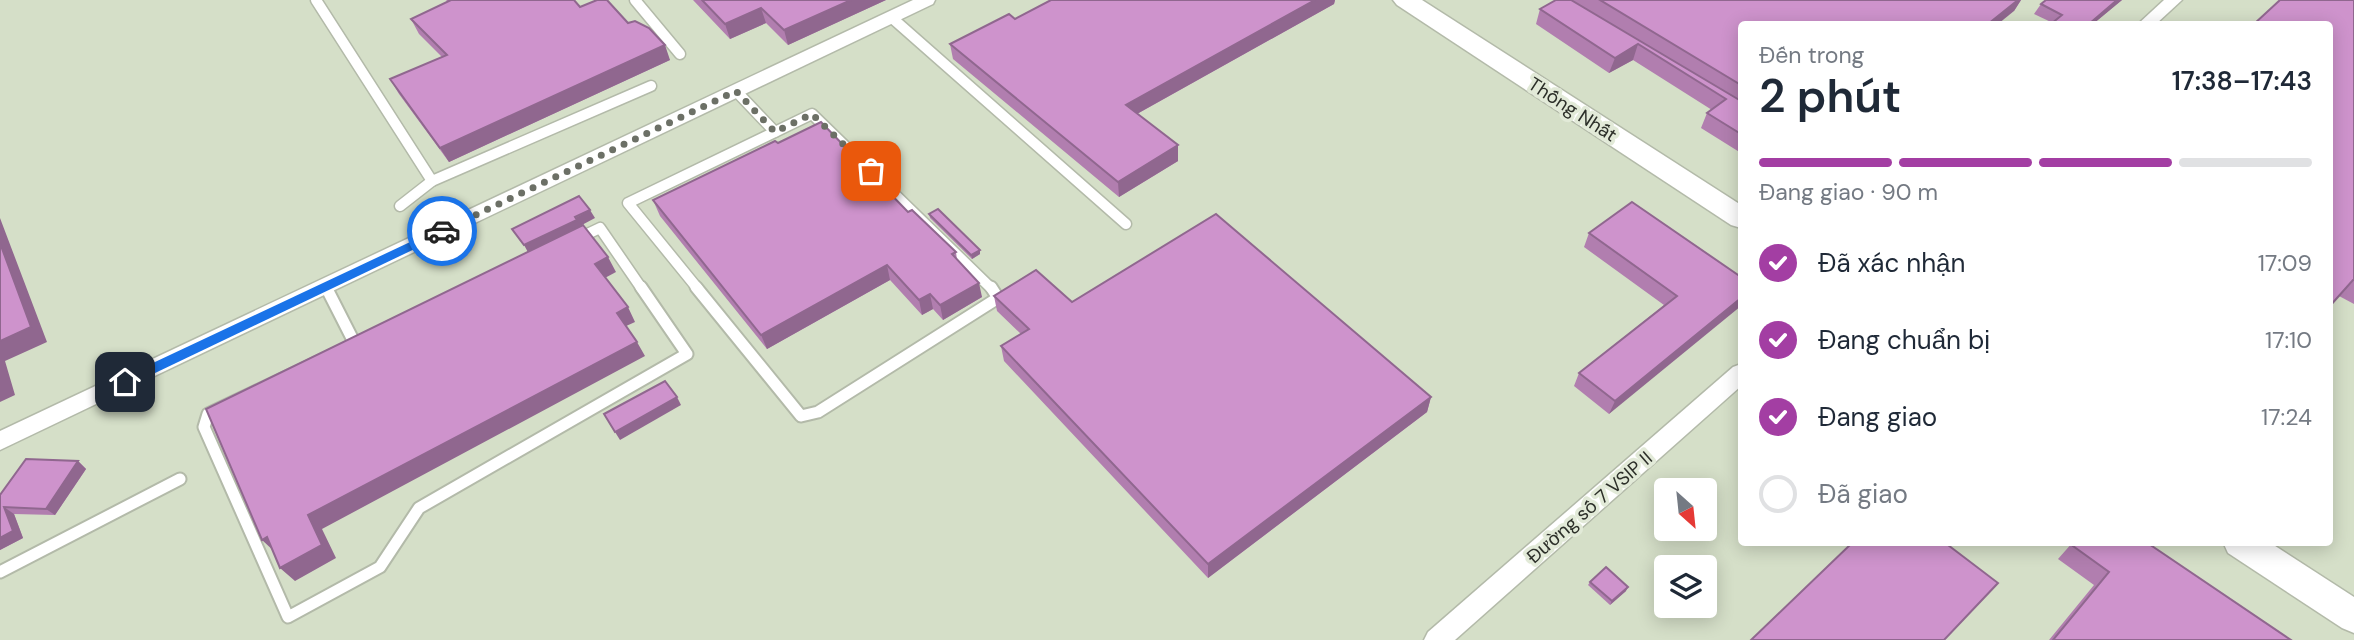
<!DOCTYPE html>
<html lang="vi">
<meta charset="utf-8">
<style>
:root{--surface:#fff;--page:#f2f2f3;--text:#1f2937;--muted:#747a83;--line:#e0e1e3;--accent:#a33ea3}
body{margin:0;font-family:"DM Sans",sans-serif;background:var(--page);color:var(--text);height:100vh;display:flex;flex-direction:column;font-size:26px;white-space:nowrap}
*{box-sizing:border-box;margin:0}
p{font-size:23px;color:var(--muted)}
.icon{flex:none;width:38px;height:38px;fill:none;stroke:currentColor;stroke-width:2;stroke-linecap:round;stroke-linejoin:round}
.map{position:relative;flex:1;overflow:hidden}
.details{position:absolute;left:1738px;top:21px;width:595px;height:525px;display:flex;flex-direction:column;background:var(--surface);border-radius:7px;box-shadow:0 4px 18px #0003}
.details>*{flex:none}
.needle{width:46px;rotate:153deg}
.fabs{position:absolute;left:1654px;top:478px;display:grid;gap:14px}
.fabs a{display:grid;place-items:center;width:63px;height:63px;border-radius:7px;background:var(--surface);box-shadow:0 4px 18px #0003;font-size:35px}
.pin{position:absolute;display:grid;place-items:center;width:60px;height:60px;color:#fff;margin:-30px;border-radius:14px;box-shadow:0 4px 10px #0006}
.courier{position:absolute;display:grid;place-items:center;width:70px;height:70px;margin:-35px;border:5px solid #1a73e8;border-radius:50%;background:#fff;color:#222;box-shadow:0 2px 9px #0007}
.headline em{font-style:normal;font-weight:600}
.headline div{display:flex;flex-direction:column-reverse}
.headline{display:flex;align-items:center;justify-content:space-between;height:119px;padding:0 21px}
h1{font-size:46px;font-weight:600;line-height:52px}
.bar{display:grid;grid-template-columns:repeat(4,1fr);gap:10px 7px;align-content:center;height:84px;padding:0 21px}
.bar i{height:9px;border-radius:5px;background:var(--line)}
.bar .selected{background:var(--accent)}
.bar p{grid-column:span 4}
ol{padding:0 21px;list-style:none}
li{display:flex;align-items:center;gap:21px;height:77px}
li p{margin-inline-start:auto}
li .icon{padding:7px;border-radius:50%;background:var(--accent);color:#fff;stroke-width:4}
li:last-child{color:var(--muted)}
li i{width:38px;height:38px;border:4px solid var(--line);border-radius:50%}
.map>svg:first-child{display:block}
.built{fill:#d5dfc8;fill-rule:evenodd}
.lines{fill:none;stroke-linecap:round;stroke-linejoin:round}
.lane-far1-casing{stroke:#b3baa9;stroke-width:13}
.lane-casing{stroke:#b3baa9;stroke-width:15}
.street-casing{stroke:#b3baa9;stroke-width:3}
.secondary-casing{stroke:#b3baa9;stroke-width:3}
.lane-far1{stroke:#fff;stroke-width:10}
.lane{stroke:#fff;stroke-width:11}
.street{fill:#fff;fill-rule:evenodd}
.secondary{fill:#fff;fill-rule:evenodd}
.wall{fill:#b17eaf}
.shaded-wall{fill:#90678f}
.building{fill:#ce93cc;stroke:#90678f;stroke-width:2}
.route{fill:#1a73e8}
.done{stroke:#6c7066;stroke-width:7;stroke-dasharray:0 12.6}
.labels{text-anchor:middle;stroke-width:7;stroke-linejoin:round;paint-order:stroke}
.street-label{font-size:19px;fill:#2c2f29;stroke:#e2ead8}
</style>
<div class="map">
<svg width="2354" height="640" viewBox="0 0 2354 640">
<rect width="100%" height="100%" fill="#e2ead8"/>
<!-- built -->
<path class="built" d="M0,0h2354v640h-2354zM1741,24h588v518h-588zM1666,490h38v38h-38zM1666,567h38v39h-38z"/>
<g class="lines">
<!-- lane-far1 casing -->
<g class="lane-far1-casing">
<g id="lane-far1">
<path d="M316,0l116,181"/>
<path d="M635,0l45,54"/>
<path d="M891,17l235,207"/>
<path d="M736,91l39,41"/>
<path d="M400,206l32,-25 219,-95"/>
<path d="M326,286l1,3"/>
<path d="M472,289l128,-61 42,61"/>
<path d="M698,289l-70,-86 184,-89 180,175"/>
</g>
</g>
<!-- lane casing -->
<g class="lane-casing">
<g id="lane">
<path d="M326,287l29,57"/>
<path d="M476,287l-268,127 -4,13 84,190 92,-50 39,-59 268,-154 -46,-67"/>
<path d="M696,287l105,129 17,-4 180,-114 -7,-11"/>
<path d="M0,572l180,-93"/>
</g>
</g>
<!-- street casing -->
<g class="street-casing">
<g id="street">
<path d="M913,0h22l-2,4 -933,446v-19z"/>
<path d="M2164,0h18l-26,24h-18z"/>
<path d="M1741,364v22l-286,254h-31l4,-8 305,-265z"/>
</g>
</g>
<!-- secondary casing -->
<g class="secondary-casing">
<g id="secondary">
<path d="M1393,0h29l319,205v23l-10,-3 -334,-220z"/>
<path d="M2223,542h46l85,55v36l-12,-5 -114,-75z"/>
</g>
</g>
<!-- lane-far1 -->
<use href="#lane-far1" class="lane-far1"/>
<!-- lane -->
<use href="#lane" class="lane"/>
<!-- street -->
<use href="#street" class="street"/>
<!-- secondary -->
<use href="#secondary" class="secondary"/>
</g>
<!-- wall -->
<g class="wall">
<path d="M446,0h128l6,7 48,16 42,37 -221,102 -50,-68 -9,-15 52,-22 -23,-23 -8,-15 37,-17z"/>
<path d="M693,0h193l-98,45 -22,-22 -36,16z"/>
<path d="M1051,0h284l-1,4 -197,110 41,31v16l-59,36 -166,-138 -3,-15 65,-25z"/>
<path d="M1556,0h465l-7,11 -273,13v129l-40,-25 6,-15 5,-3 -79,-50 -24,13 -73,-49 4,-15z"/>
<path d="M2046,0h76l-29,24 -40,-1 -19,-9 7,-10z"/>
<path d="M2354,0v304l-15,-8z"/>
<path d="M778,143l130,69 48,40 1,8 25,37 -39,23 -10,-11 -11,6 -32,-35 -123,69 -107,-133 -7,-16z"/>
<path d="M929,214l51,36v4l-8,5 -42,-41z"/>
<path d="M1589,233l152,44 -132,137 -35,-28 5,-13 85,-68 -80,-58z"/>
<path d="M994,296l78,6 359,95 -4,15 -219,166 -204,-217 -3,-15 20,-12 -24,-23z"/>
<path d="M78,461l8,8 -31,46 -41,-1 9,24 -23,12v-55z"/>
<path d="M2073,542h73l145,98h-242l45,-55 -36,-26z"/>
<path d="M1590,582l36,9 -16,14 -22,-20z"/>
</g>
<!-- shaded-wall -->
<g class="shaded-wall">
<path d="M851,0h35l-98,45 -4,-15z"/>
<path d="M1315,0h20l-1,4 -208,116v-15z"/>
<path d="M2018,0h3l-7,11 -16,13h-10z"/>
<path d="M2117,0h5l-29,24h-4z"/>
<path d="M761,8l5,15 -36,16 -5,-15z"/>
<path d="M1638,44l-5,16 -24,13 6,-15z"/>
<path d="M665,45l5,15 -221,102 -9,-14z"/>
<path d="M1178,145v16l-59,36 -1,-15z"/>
<path d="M590,210l5,8 -15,8 1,3 -52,25 -5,-9z"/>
<path d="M0,218l47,124 -42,19 10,34 -15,7z"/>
<path d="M980,250v4l-8,5 -1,-4z"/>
<path d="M608,257l8,15 -13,7 -8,-15z"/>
<path d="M887,265l3,15 -123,69 -6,-14z"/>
<path d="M979,283l3,14 -39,23 -3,-15z"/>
<path d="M930,294l3,15 -11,6 -3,-15z"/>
<path d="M1741,298v8l-132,108 6,-13z"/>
<path d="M628,307l7,15 -11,5 -7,-14z"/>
<path d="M637,342l8,14 -323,173 14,29 -41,23 -15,-13 28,-53z"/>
<path d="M677,397l4,8 -61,35 -5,-8z"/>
<path d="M1431,397l-4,15 -219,166v-14z"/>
<path d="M78,461l8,8 -31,46 -9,-6z"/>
<path d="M4,507l10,7 9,24 -23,12v-12z"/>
<path d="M267,537l9,16 -14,-13z"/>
<path d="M1628,587l-2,4 -16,14 2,-4z"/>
</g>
<!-- building -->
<g class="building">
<path d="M451,0h123l6,7 17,-7h10l21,23 7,-2 14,7 16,17 -225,103 -50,-69 57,-24 -36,-36z"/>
<path d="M702,0h149l-67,30 -23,-22 -36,16z"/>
<path d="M1051,0h264l-189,105 52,40 -60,37 -168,-138 59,-30 6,5z"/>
<path d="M1556,0h15l170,101v33l-34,-21 19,-14 -88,-55 -23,14 -75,-49z"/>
<path d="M1600,0h418l-30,24h-247v61z"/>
<path d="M2046,0h71l-28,24h-38l11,-9 -21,-11z"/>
<path d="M2280,0h74v280h-1l-24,27v-283h-75z"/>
<path d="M821,122l87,90 4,-2 44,42 -4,2 27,29 -39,22 -10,-11 -11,6 -32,-35 -126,70 -108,-135 122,-59 3,2z"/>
<path d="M579,196l11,14 -15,7 2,3 -53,25 -12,-16z"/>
<path d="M1632,202l109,75v21l-126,103 -36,-28 98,-77 -88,-63z"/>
<path d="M938,209l42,41 -9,5 -42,-41z"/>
<path d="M1216,214l215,183 -223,167 -207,-218 28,-17 -35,-33 42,-26 36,32z"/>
<path d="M583,225l25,32 -13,7 33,43 -11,6 20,29 -329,173 14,30 -42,23 -13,-31 -5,3 -56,-131z"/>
<path d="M0,243l31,84 -31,14z"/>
<path d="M665,381l12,16 -62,35 -11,-18z"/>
<path d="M26,459l52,2 -32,48 -42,-2 9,24 -13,7v-43z"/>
<path d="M1853,542h91l54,41 -54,57h-193z"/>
<path d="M2076,542h70l145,98h-238l56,-68 -36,-26z"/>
<path d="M1606,567l22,20 -16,14 -22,-19z"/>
</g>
<!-- route -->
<path class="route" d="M442,227l4,1v6l-316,151h-9l-1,-3 1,-4z"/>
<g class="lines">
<!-- done -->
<path class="done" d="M442,231l294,-140 39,41 37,-18 59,57"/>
</g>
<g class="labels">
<!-- street labels -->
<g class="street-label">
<text transform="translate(1573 109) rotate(33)" y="7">Thống Nhất</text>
<text transform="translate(1589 507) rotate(-41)" y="7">Đường số 7 VSIP II</text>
</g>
</g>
</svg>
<div class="fabs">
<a><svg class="needle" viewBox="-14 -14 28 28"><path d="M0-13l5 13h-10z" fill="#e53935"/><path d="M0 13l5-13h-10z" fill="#747a83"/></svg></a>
<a><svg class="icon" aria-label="layers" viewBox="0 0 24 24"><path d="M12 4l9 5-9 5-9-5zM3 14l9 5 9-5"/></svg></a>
</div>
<div class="pin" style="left:871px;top:171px;background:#ea580c"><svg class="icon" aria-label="bag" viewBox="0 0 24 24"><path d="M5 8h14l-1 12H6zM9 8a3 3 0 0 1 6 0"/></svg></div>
<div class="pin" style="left:125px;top:382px;background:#1f2937"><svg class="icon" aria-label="home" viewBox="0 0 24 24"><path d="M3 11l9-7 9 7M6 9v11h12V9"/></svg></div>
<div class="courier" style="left:442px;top:231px"><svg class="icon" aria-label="car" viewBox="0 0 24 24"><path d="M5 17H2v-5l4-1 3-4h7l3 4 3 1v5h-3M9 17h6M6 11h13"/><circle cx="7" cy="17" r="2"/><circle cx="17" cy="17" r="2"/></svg></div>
<section class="details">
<div class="headline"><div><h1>2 phút</h1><p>Đến trong</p></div><em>17:38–17:43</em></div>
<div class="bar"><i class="selected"></i><i class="selected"></i><i class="selected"></i><i></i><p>Đang giao · 90 m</p></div>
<ol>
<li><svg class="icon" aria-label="check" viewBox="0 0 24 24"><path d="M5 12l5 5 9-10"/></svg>Đã xác nhận<p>17:09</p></li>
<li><svg class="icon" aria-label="check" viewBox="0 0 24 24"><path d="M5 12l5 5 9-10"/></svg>Đang chuẩn bị<p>17:10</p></li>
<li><svg class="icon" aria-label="check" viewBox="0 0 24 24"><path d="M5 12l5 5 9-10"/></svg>Đang giao<p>17:24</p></li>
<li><i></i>Đã giao</li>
</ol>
</section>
</div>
